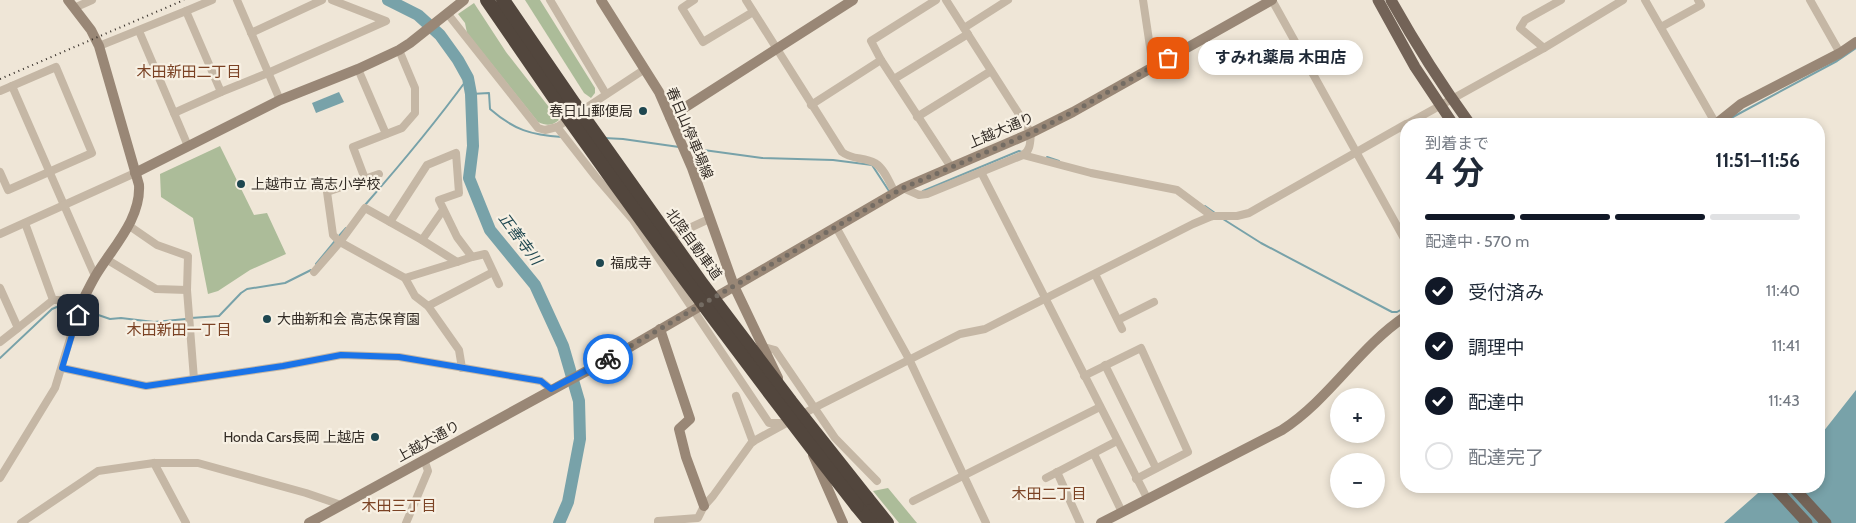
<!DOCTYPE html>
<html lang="ja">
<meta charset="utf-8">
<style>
:root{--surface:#fff;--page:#f6f6f7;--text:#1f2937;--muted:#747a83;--line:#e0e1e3;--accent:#111827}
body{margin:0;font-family:Cabin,"Noto Sans JP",sans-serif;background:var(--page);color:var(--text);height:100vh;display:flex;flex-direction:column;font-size:19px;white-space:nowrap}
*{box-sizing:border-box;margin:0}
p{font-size:16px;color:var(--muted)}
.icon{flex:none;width:28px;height:28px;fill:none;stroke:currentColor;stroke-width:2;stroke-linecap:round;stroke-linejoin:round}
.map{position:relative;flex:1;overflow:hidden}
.drawer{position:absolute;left:1400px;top:118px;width:425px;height:375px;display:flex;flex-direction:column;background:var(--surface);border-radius:20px;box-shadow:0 2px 8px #0003}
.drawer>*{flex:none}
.tools{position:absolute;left:1330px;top:388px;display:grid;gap:10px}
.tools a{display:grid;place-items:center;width:55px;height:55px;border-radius:50%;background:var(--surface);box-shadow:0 2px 8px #0003;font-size:25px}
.pin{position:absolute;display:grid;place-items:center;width:42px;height:42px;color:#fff;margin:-21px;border-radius:10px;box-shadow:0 2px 8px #0006}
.courier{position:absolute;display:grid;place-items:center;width:50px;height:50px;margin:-25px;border:4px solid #1a73e8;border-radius:50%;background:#fff;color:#222;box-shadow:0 1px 6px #0007}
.bubble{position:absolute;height:35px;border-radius:18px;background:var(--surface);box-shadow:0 2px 8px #0003;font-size:16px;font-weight:700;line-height:35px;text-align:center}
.summary em{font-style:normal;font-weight:700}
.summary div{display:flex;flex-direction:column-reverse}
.summary{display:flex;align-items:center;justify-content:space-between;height:85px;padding:0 25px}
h1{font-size:32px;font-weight:700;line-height:38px}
.bar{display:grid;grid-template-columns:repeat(4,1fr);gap:8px 5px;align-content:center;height:60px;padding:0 25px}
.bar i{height:6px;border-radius:4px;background:var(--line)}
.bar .current{background:var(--accent)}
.bar p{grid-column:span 4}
ol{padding:0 25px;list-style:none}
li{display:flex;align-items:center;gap:15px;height:55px}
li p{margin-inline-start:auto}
li .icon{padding:5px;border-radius:50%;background:var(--accent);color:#fff;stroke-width:4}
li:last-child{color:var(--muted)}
li i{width:28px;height:28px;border:2px solid var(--line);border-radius:50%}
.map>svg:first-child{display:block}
.green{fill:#acbc99}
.water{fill:#78a2a9}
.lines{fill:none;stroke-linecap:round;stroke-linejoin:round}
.stream{stroke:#78a2a9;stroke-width:2}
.river{stroke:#78a2a9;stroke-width:12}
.street{stroke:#c5b7a5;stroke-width:8}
.secondary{stroke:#998776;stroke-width:10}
.primary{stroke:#736357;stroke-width:11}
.highway{stroke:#52463d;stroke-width:14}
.rail{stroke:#322b25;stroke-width:2;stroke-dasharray:1 4;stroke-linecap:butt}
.highway-bridge{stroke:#52463d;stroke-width:14}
.done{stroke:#746c63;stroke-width:5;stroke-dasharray:0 9}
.route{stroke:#1a73e8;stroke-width:6}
.poi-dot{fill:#1e4750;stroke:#f7f0e3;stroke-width:2}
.labels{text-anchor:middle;stroke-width:4.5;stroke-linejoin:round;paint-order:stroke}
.poi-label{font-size:14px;fill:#322b25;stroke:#f7f0e3;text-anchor:start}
.street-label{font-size:14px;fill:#322b25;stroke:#f7f0e3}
.neighbourhood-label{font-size:15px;fill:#7b4224;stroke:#f7f0e3}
.water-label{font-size:15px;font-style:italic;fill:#1e4750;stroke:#f7f0e3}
</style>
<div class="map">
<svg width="1856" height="523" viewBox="0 0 1856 523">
<rect width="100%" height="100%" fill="#efe6d7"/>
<!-- green -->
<g class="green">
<path d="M525,0h15l55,88v5l-4,5 -7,-5z"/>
<path d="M474,3l32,49 53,68c-8,6 -12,6 -21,2l-71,-89 -2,-10 -7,-9z"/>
<path d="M220,146l34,69 13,-2 19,41 -36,16 -32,21 -10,3 -15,-76 -32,-21 -1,-23z"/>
<path d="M888,488l29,35h-18l-26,-32z"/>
</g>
<!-- water -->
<g class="water">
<path d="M339,92l5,10 -28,11 -4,-10z"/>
<path d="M1856,390v133h-132l42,-37h53v-49z"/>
</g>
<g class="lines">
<!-- stream -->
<g class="stream">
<path d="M471,94l18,-1 1,16c24,21 41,26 72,28"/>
<path d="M1731,118l106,-57 19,-13"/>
<path d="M604,138l19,1 56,8"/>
<path d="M689,148l73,10 71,2 39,5 17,26"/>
<path d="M1047,157l12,4"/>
<path d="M923,191l96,-40 3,1"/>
<path d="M365,205c36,-41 71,-83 103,-127"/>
<path d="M1205,206l10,7"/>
<path d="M1223,219l38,24 131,69h5l9,-5"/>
<path d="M338,237l8,-9"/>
<path d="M316,264l19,-23"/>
<path d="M81,309l29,10 11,-1 33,4 32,-3"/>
<path d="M191,318l28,-2 22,-23 6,-4 38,-6 26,-13"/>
<path d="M0,358l52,-49 12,-5"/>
</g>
<!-- river -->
<path class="river" d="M388,0l30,15 22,20 18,25 10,18 3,16 2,52 -4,32 21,52 45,55 28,61 16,55 1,38 -12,63 -9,21"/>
<!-- street -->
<g class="street">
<path d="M212,0l-26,11 35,81 47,-19 118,-52 -54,-21"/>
<path d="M237,0l43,100"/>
<path d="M550,0l56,94"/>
<path d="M694,0l-12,8 21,34 50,-30"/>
<path d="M746,0l96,152c10,8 22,5 33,11 10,6 15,21 20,30"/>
<path d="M1143,0l10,67"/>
<path d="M1272,0l134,242"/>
<path d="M1645,0l71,124"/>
<path d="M1810,0l30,53"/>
<path d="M74,8l18,-8"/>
<path d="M447,13l91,115 7,2 12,-3"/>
<path d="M1661,27l40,-22 -3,-5"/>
<path d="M964,28l44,-28"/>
<path d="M139,31l49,115"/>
<path d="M251,33l71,-33"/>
<path d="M99,46l87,-35"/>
<path d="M1544,48l-24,-20 5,-8 36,-20"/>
<path d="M881,60l-10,-19 65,-41"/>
<path d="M358,69l28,65"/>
<path d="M645,69l-88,58 39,50 37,43 136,203h14"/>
<path d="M894,79l74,-45"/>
<path d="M12,86l83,190"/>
<path d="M0,91l56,-24 36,86 -84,37 -8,-18"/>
<path d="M811,105l70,-45 70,107"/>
<path d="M174,113l47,-21"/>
<path d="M917,117l74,-46"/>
<path d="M1407,124l137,-76 79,-48"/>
<path d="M1023,155l68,18 86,17 35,26"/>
<path d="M981,172l166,326"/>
<path d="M379,174l-52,18 6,43 7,7 65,36 10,18 13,10 31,44 3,18"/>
<path d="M365,179l-12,-32 49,-19 13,-15v-25l-16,-38"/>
<path d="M903,188l16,7 8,-1 96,-39c8,-5 7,-13 8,-22l-85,-133"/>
<path d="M390,222l37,-57 29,-12 3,40 -20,7 18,37 15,20 -15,5"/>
<path d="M128,225l29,20 31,11 -1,34 7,89"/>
<path d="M836,227l73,132 77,164"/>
<path d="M0,234l135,-61"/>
<path d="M668,238l41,-19"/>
<path d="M422,240l21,-30"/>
<path d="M472,257l13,-3 14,30"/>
<path d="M106,259l50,30 31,1"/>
<path d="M314,272l26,-30 25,-34 57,32 35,22 -52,16"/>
<path d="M1095,274l27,55"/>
<path d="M0,288l18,40 35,-28"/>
<path d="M428,306l65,-34"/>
<path d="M1118,320l36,-18"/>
<path d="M0,342l18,-14"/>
<path d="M764,347l11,3 60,88 42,43"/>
<path d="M1105,365l51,103"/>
<path d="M62,368l84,18 137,-20 58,-11 58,2 142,24 10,8"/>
<path d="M1084,376l57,-28 47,104 -52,27"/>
<path d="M736,396l17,46"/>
<path d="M1094,454l28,58"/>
<path d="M154,463l32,60"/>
<path d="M1057,472l23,51"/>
<path d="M0,478l55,-90 25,-82 -15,-6h-12l-28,-77"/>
<path d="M1046,478l71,-37"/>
<path d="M913,501l187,-94"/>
<path d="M21,523l77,-52 56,-8h44l108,30 35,12"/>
<path d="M406,523l22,-52 -4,-12"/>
<path d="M658,523v-2l40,-3 6,-12 9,-10 39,-54 62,-34 146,-74 25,-5 208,-105 19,-8h25l12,-3 157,-89"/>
</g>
<!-- secondary -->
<g class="secondary">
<path d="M68,0l23,30 8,16 40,139c2,34 -26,62 -43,90 -6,10 -11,21 -16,31"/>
<path d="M601,0l58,92 33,76 42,118 44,92"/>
<path d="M670,117l183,-117"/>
<path d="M1716,124l25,-20 99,-51 16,-11"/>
<path d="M135,173l145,-73 78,-31 41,-19 11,-7 54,-43"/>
<path d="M660,329l30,90 -11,10 7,28 18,49"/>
<path d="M813,455l30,68"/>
<path d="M309,523l316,-173 278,-162 128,-55 42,-21 199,-112"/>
<path d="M1101,523l181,-93c48,-31 77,-83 124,-114"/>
</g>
<!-- primary -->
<g class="primary">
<path d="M1378,0l37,67 38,57"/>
<path d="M1391,0c24,43 50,84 79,124"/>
<path d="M1773,486l34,37"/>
<path d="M1792,486l34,37"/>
</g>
<!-- highway -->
<g class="highway">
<path d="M487,0l77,112"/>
<path d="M503,0l72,105"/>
<path d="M867,498l20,25"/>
<path d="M857,506l14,17"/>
</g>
<!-- rail -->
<path class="rail" d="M0,79l184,-79"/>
<!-- highway-bridge -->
<g class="highway-bridge">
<path d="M575,105l127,179 89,118 76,96"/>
<path d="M564,112c95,134 192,265 293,394"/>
</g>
</g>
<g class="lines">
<!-- done -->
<path class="done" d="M608,359l295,-171 128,-55 42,-21 95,-54"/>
<!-- route -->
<path class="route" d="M78,315l-16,53 84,18 137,-20 58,-11 58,2 142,24 10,8 57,-30"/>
</g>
<!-- markers -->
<g class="poi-dot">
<circle cx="643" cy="111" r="5"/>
<circle cx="241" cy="184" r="5"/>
<circle cx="600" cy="263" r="5"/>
<circle cx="267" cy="319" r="5"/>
<circle cx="375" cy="437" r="5"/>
</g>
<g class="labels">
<!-- poi labels -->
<g class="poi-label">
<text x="633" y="116" text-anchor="end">春日山郵便局</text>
<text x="251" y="189">上越市立 高志小学校</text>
<text x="610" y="268">福成寺</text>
<text x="277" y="324">大曲新和会 高志保育園</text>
<text x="365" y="442" text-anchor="end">Honda Cars長岡 上越店</text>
</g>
<!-- street labels -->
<g class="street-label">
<text transform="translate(1001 130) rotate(-23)" y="5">上越大通り</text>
<text transform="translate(690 133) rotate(67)" y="5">春日山停車場線</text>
<text transform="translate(694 244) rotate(54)" y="5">北陸自動車道</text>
<text transform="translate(428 441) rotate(-29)" y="5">上越大通り</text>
</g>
<!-- neighbourhood labels -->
<g class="neighbourhood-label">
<text x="189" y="77">木田新田二丁目</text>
<text x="179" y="335">木田新田一丁目</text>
<text x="1049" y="499">木田二丁目</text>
<text x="399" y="511">木田三丁目</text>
</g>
<!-- water labels -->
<g class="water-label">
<text transform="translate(520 239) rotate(53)" y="5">正善寺川</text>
</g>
</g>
</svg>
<div class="tools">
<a>+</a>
<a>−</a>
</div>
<div class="pin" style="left:1168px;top:58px;background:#ea580c"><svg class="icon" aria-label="bag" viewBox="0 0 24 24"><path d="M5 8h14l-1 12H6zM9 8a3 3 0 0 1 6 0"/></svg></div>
<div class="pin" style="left:78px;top:315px;background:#1f2937"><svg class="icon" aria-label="home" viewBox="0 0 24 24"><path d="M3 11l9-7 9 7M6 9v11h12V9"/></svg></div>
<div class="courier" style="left:608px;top:359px"><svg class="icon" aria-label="bike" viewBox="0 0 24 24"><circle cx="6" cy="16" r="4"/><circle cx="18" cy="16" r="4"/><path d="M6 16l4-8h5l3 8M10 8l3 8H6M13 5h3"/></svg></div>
<div class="bubble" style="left:1198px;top:40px;width:165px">すみれ薬局 木田店</div>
<section class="drawer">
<div class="summary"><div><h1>4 分</h1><p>到着まで</p></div><em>11:51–11:56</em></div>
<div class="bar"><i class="current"></i><i class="current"></i><i class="current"></i><i></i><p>配達中 · 570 m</p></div>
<ol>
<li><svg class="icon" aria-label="check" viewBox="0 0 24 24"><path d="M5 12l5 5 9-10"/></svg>受付済み<p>11:40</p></li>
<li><svg class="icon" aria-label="check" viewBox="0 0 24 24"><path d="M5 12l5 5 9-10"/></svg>調理中<p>11:41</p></li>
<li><svg class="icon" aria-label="check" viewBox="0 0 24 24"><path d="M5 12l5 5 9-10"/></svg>配達中<p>11:43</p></li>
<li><i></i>配達完了</li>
</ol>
</section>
</div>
